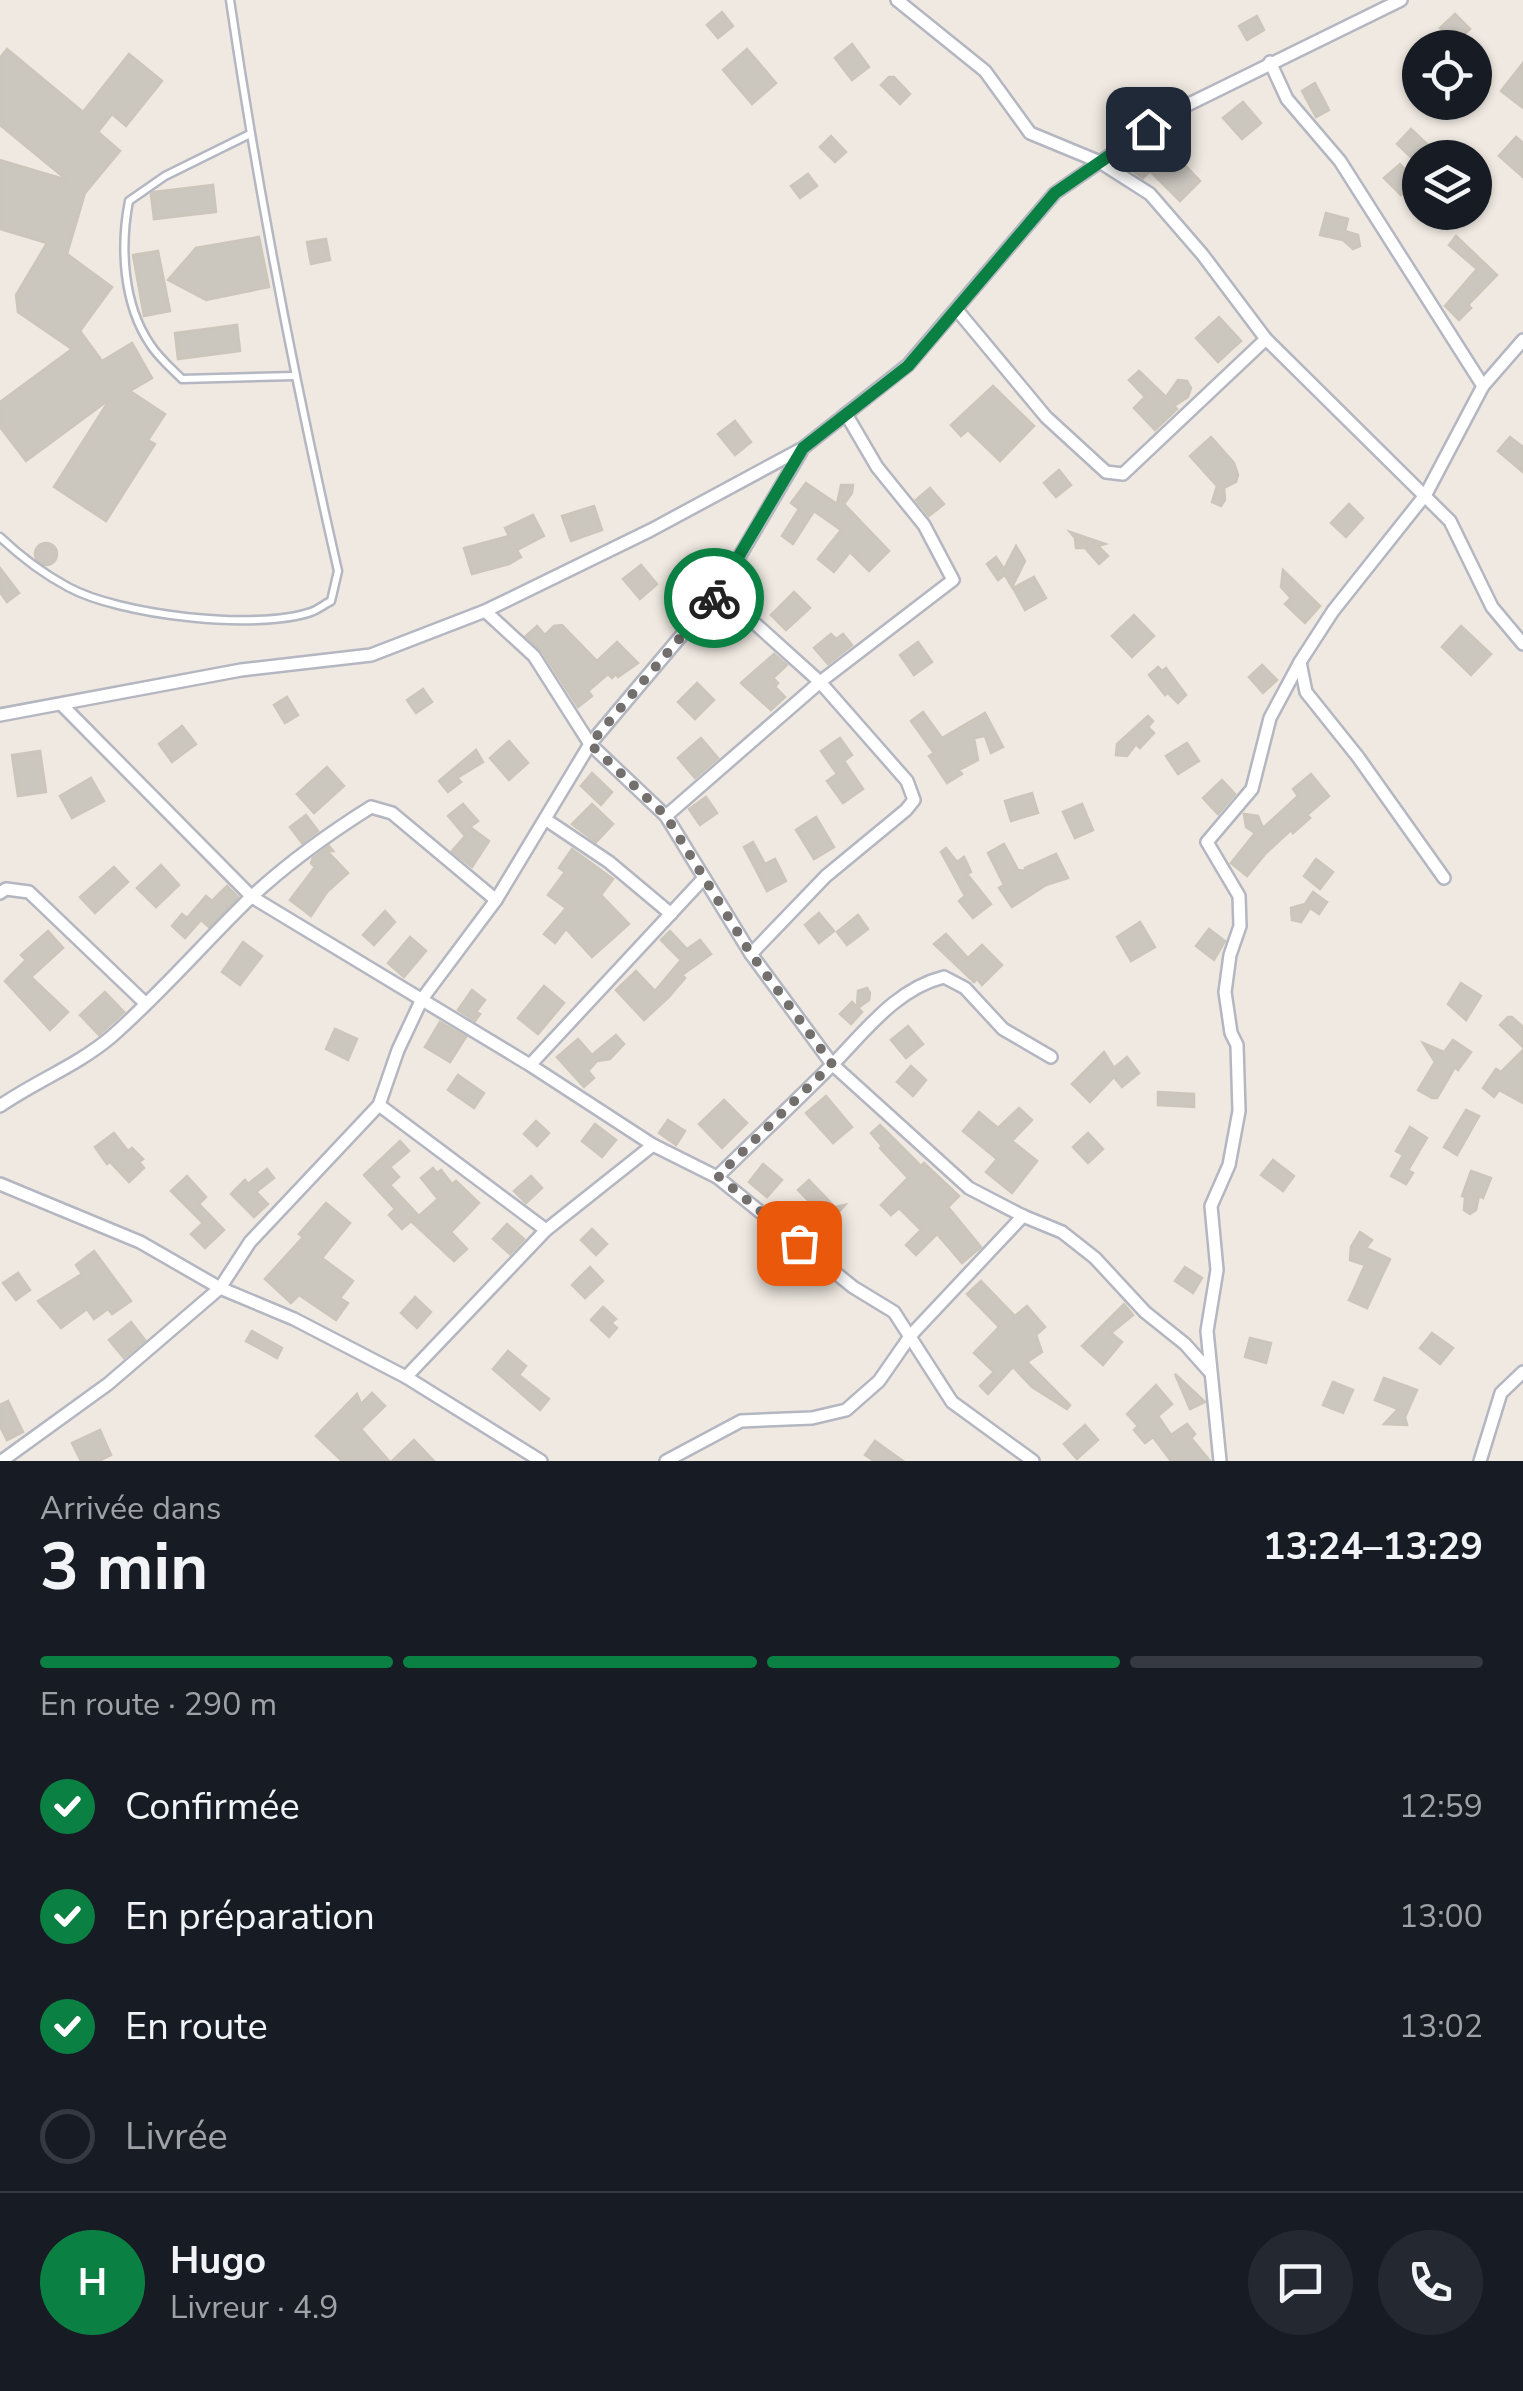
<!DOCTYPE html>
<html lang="fr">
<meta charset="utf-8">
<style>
:root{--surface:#171b24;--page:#242831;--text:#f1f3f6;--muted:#9ea1a6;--line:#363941;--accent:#0b8043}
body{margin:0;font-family:"Nunito Sans",sans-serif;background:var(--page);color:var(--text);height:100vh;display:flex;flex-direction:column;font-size:38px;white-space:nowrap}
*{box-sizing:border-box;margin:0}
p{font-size:32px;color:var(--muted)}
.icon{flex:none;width:55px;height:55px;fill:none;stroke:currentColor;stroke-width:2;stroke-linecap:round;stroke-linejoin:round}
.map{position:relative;height:1461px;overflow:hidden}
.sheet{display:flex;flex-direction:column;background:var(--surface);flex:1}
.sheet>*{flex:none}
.tools{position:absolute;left:1402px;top:30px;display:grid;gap:20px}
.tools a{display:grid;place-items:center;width:90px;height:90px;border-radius:50%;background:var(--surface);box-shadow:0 2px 8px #0004;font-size:50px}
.pin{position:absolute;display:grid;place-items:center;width:85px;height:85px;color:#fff;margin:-42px;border-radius:20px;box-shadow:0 5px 15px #0006}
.courier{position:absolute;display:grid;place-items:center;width:100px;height:100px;margin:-50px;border:8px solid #0b8043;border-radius:50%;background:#fff;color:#222;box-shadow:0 2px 12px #0007}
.overview em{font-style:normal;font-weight:700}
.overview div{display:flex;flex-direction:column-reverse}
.overview{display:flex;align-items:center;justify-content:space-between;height:170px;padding:0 40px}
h1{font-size:65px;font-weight:700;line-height:75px}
.bar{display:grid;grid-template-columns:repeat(4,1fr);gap:15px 10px;align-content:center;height:120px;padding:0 40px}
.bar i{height:12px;border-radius:8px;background:var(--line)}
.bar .active{background:var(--accent)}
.bar p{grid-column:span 4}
.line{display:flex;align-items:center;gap:25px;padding:0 40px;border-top:2px solid var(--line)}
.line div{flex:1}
.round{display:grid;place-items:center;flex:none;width:105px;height:105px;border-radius:52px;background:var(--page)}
ol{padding:0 40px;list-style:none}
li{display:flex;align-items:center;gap:30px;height:110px}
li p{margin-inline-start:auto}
li .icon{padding:10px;border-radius:50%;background:var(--accent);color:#fff;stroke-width:4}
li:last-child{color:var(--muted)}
li i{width:55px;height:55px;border:5px solid var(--line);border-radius:50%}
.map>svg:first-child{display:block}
.building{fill:#cbc7bf;stroke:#cbc5ba;stroke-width:2.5}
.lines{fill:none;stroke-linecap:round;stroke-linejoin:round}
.lane-casing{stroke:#b4b7c1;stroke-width:11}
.street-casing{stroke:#b4b7c1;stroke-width:16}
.lane{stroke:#fff;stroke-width:6}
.street{stroke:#fff;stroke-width:11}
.done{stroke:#726f6d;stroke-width:10;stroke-dasharray:0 18}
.route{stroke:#0b8043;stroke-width:12}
</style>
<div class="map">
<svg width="1523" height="1461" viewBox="0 0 1523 1461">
<rect width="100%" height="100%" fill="#efe9e1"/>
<!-- building -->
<g class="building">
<path d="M722,12l11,14 -15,12 -11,-13z"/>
<path d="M1455,14l15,15 -15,14 -15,-15z"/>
<path d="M1257,16l7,14 -17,10 -8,-14z"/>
<path d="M852,44l17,23 -17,13 -17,-22z"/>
<path d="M7,49l76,63 46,-58 33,27 -36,45 -14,-12 -14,18 22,19 -35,42 -18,61 45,33 -32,44 22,30 30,-18 20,35 -22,13 35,23 -17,26 7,4 -49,77 -52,-34 56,-88 -84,62 -26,-34v-25l72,-53 -54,-37 -2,-17 31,-52 -47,-14v-69l67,20 -67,-55v-67z"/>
<path d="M747,49l29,34 -24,21 -29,-34z"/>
<path d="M1523,63v45l-22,-17z"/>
<path d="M889,77h5l16,17 -10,10 -19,-19z"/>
<path d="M1315,83l14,27 -13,7 -14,-26z"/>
<path d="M1243,102l18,21 -19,16 -19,-21z"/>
<path d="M1411,129l18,17 -14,15 -18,-17z"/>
<path d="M831,136l15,16 -11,10 -15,-15z"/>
<path d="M1516,137l7,6v34l-24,-21z"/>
<path d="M1164,138l25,19 -6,6 17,18 -20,20 -30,-30 -7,7 -24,-17 15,-11 9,9z"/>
<path d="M1400,164l16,18 -15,13 -17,-17z"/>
<path d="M808,174l9,12 -17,12 -9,-12z"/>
<path d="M213,185l3,27 -62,7 -3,-25 3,-2z"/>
<path d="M1326,213l22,6 -3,12 13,4 2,11 -7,3 -10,-9 -23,-5z"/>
<path d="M1456,236l41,39 -29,30 3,3 -12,12 -14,-14 32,-37 -28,-24z"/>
<path d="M259,237l10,50 -63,13 -38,-20 28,-32z"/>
<path d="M326,239l4,21 -19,4 -4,-22z"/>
<path d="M158,251l12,60 -26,5 -11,-61z"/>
<path d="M1219,317l22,24 -23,21 -22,-24z"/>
<path d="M237,325l3,26 -62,8 -3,-26z"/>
<path d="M1139,371l27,26 12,-17 9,1 4,7 -3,9 -14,9 3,3 -22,21 -21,-22 11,-11 -16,-17z"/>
<path d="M993,386l41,40 -34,35 -32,-31 -7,6 -10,-11z"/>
<path d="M735,421l16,21 -16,13 -17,-21z"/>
<path d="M1211,437l23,26 4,12 -2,7 -12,6 1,12 -4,6 -9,-4 5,-16 -27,-30z"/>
<path d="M1510,437l13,10v25l-25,-21z"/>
<path d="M1059,470l12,15 -15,12 -12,-14z"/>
<path d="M806,483l31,21 4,-19h12l-1,8 -8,11 45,47 -20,20 -19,-19 -16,20 -16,-13 23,-29 -27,-19 -21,33 -11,-8 17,-27 -8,-6z"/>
<path d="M930,488l14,16 -15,12 -13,-16z"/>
<path d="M1349,504l14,14 -17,19 -15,-14z"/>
<path d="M594,506l8,24 -31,11 -9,-25z"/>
<path d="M533,515l11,21 -27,14 4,7 -12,7 -37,10 -8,-26 45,-12 -4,-8z"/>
<path d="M1070,532l35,12 -7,2 10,10 -9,8 -14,-16h-9l-1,-10z"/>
<circle cx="46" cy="554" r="11"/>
<path d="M1016,546l9,15 -13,26 -7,-12 -7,5 -11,-16 9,-7 8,12z"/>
<path d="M641,565l16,19 -17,15 -17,-20z"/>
<path d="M0,568l19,25 -12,9 -7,-10z"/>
<path d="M1283,570l37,36 -15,17 -20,-19 6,-6 -10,-11z"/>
<path d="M1034,577l12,21 -21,12 -12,-22z"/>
<path d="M794,592l16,16 -24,22 -15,-15z"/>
<path d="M1134,615l20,21 -22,21 -20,-21z"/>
<path d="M562,625l35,36 20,-19 21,21 -20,14 -2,-3 -4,4 -4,-4 -20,17 4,5 -14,11 -36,-56 -16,-15 11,-10 8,9 9,-9z"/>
<path d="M1461,626l30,28 -20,21 -29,-28z"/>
<path d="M831,634l5,5 7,-5 9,11 -24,19 -14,-16z"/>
<path d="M918,642l14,20 -18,13 -14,-20z"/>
<path d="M774,654l13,11 -14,13 5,5 -3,4 10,10 -14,13 -30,-27z"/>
<path d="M1262,665l15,15 -14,13 -14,-16z"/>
<path d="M1158,667l4,4 4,-3 20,27 -8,8 -10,-10 -3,2 -16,-20z"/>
<path d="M697,683l17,17 -19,19 -17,-17z"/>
<path d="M423,689l9,13 -16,11 -9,-13z"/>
<path d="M287,697l11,18 -13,8 -11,-18z"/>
<path d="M923,712l19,26 43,-25 18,34 -12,6 -6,-17 -11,2 4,22 -19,10 3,4 -15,9 -18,-27 5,-3 -23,-32z"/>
<path d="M1148,716l5,5 -5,6 6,6 -14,15 -4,-4 -9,12 -11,-1 1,-11z"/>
<path d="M182,726l14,18 -24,18 -13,-18z"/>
<path d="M701,738l17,20 -23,20 -17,-20z"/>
<path d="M840,738l12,17 -8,6 19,28 -20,14 -16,-22 10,-7 -16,-23z"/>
<path d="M509,741l19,22 -19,17 -19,-22z"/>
<path d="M1187,743l12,18 -21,13 -12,-18z"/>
<path d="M476,750l7,12 -26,16 4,4 -13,10 -9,-11z"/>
<path d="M40,751l6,41 -28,4 -6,-41z"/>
<path d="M327,767l17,19 -30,27 -17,-19z"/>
<path d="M592,773l20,19 -11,13 -20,-19z"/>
<path d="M1311,774l18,22 -22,19 3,3 -17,15 -2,-3 -25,23 -19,23 -16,-13 24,-30 -9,-6 -2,-13 14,2 5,12 35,-32 -5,-7z"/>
<path d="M91,778l13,23 -32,17 -12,-22z"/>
<path d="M1222,780l13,14 -17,20 -15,-16z"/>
<path d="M1032,793l6,20 -27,8 -6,-20z"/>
<path d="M706,797l11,16 -17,12 -11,-16z"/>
<path d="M463,804l15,17 -8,6 19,14 -17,26 -20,-16 13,-15 -17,-20z"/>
<path d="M592,804l21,20 -17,18 -24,-18z"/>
<path d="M1082,804l11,26 -18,8 -12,-26z"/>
<path d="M306,815l12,16 -16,12 -12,-16z"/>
<path d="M816,817l18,30 -20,12 -18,-29z"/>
<path d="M753,842l12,22 10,-5 11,22 -19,10 -23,-44z"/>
<path d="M1004,844l14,26 8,1 -1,-3 31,-14 12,24 -22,7 -34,22 -13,-19 5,-3 -16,-32z"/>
<path d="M329,846l4,5h-6l21,22 -21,19 -16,24 -21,-16 25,-33 -4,-4 2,-5z"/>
<path d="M946,848l11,14 7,-5 7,15 -4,2 24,30 -18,14 -14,-17 6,-5 -24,-44z"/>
<path d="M572,849l41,30 -12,16 28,29 -37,33 -26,-28 -11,14 -11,-9 22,-26 -18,-13 17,-23 -6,-4z"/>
<path d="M1316,859l17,13 -13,17 -16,-13z"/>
<path d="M161,865l18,20 -23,22 -19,-19z"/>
<path d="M114,867l14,15 -33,31 -15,-16z"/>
<path d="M227,886l11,11 -29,30 -8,-7 -16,18 -13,-12 10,-12 5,4 19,-22 6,5z"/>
<path d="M1313,892l14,10 -8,12 -9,-6 -9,14 -9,-2 -1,-12 14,-4z"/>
<path d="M385,911l10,11 -21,23 -11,-10z"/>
<path d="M819,913l15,18 -15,12 -14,-18z"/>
<path d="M858,915l10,14 -21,16 -10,-13z"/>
<path d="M1140,922l15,25 -24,14 -14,-24z"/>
<path d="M1209,929l16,12 -11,19 -18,-14z"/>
<path d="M48,931l15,17 -32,29 37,35 -18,18 -45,-49 21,-21 -5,-5z"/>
<path d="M670,931l17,18 13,-9 11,14 -29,21 3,3 -16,19 -25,23 -28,-30 20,-19 19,20 26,-31 -20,-20z"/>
<path d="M946,934l22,24 14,-13 20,20 -20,20 -5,-6 -3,3 -40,-38z"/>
<path d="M410,937l16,14 -22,26 -16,-14z"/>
<path d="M243,942l19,14 -22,29 -18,-13z"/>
<path d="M1461,983l20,13 -15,24 -18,-16z"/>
<path d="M544,986l20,17 -26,31 -20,-16z"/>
<path d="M867,988l3,5 -1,7 -11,8 4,4 -11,12 -11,-10 12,-12 5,5 1,-16z"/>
<path d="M472,990l13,10 -9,12 4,2 -5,7 -17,-11z"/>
<path d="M105,992l19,20 -25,23 -19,-20z"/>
<path d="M1508,1017h4l11,10v20l-23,-22z"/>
<path d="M440,1022l26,15 -16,25 -25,-15z"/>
<path d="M908,1026l15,18 -17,14 -15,-18z"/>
<path d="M335,1029l22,10 -9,21 -22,-11z"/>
<path d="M616,1035l8,9 -14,15 -13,2 -9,10 6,7 -10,9 -27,-30 21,-18 14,16z"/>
<path d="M1453,1040l18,12 -13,18 -3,-3 -18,31h-5l-14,-8 17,-28 -12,-19 21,9z"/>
<path d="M1523,1050v53l-24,-13 -5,7 -11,-9 13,-19 5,3z"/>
<path d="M1104,1052l10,16 13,-11 12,16 -17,14 -8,-10 -24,25 -18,-18z"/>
<path d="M911,1066l15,14 -13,16 -16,-14z"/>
<path d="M458,1075l26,18 -10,15 -26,-18z"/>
<path d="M1158,1092l36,2v13l-36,-2z"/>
<path d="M826,1096l26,31 -19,16 -27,-30z"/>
<path d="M724,1100l23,23 -25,25 -23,-24z"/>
<path d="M1019,1108l13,12 -20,21 25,20 -25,32 -26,-21 11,-13 -34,-28 16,-19 19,16z"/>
<path d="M1466,1110l13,6 -22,39 -13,-8z"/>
<path d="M668,1120l17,11 -9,14 -17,-12z"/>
<path d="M536,1121l13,12 -12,13 -13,-12z"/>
<path d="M595,1124l21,16 -14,17 -20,-16z"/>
<path d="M880,1125l41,41 3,-3 35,33 -11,11 33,40 -19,16 -25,-29 -21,21 -10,-10 15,-15 -22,-22 -8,7 -10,-10 27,-27 -28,-30 2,-2 -11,-13z"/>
<path d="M1410,1127l17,11 -19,32 5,3 -7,11 -15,-8 12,-21 -7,-4z"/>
<path d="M114,1133l14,18 4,-3 11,11 -4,3 5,6 -15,14 -19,-20 -3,2 -12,-17z"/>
<path d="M1088,1133l15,16 -15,14 -15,-16z"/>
<path d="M400,1141l9,10 -19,16 9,10 -9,8 28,30 -16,14 -13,-14 6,-6 -31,-34z"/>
<path d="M1273,1160l21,16 -11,15 -22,-16z"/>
<path d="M763,1164l19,16 -15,17 -18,-15z"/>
<path d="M433,1168l4,5 4,-3 11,14 4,-3 23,22 -28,29 16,17 -13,12 -42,-39 26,-23 -17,-21z"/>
<path d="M267,1169l7,9 -18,14 12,12 -14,13 -23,-23 14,-14 3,4z"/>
<path d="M1471,1171l20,7 -8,20 -4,-2 -3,14 -6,4 -6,-4 1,-13 -3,-1z"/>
<path d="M187,1176l19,21 -7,7 25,26 -19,18 -14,-14 12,-11 -32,-32z"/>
<path d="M531,1176l11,12 -16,15 -12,-12z"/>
<path d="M809,1180l26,27 10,-2 -19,21 -14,-13 7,-2 -21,-21z"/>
<path d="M326,1203l24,20 -28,35 31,23 -13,17 8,5 -12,17 -37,-25 -8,8 -26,-24 38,-42 -4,-3z"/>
<path d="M507,1224l17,15 -14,15 -17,-15z"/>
<path d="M592,1229l15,15 -11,11 -15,-15z"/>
<path d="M1360,1232l12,8 -6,8 24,11 -23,49 -18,-8 16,-35 -15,-5 1,-13z"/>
<path d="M94,1251l37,50 -19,13 -4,-5 -14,10 -7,-10 -26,19 -23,-27 44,-27 -6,-9z"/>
<path d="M590,1267l13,14 -18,17 -13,-13z"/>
<path d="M1185,1267l17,11 -9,15 -18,-12z"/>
<path d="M18,1273l12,17 -14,10 -13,-17z"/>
<path d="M981,1281l34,35 12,-10 18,21 -9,8 6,17 -15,10 43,43 -3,4 -35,-22 -19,-20 -25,27 -8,-8 14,-14 -20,-19 25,-26 -32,-33z"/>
<path d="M415,1297l16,15 -14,16 -16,-15z"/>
<path d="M1124,1304l9,11 -22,18 11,9 -19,23 -21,-19z"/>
<path d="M603,1307l13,12 -5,4 6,5 -8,9 -18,-17z"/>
<path d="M131,1322l14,18 -21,18 -15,-18z"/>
<path d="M252,1331l30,17 -5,10 -31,-17z"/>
<path d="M1432,1333l21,15 -13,16 -20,-16z"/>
<path d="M1250,1338l21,5 -5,20 -21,-6z"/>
<path d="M508,1351l18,15 -7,9 30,24 -9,11 -47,-41z"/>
<path d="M1175,1374l30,28 -15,7z"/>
<path d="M1384,1378l33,12 -12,27 2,8 -23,-1 14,-15 -23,-9z"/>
<path d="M1333,1382l20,8 -10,23 -20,-8z"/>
<path d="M1156,1385l16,19 -14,12 13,19 16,-11 8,10 -4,4 19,23h-39l-18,-24 -8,6 -11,-13 4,-4 -11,-12z"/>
<path d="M372,1393l13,13 -24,23 28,32h-47l-26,-25 41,-42 4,10z"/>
<path d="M8,1401l15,31 -16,8 -7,-14v-21z"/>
<path d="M1085,1425l13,15 -21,19 -13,-15z"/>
<path d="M100,1430l11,25 -12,6h-18l-9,-18z"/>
<path d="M414,1440l20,21h-42z"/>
<path d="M875,1441l28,20h-29l-9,-6z"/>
</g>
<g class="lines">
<!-- lane casing -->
<g class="lane-casing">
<g id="lane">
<path d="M250,134l-85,42 -36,25c-9,46 -6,103 21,143 8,13 21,24 32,35l112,-3"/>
<path d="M0,537c21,20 42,36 68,50 51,28 187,44 243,25 6,-2 14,-8 20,-11l7,-30c-43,-189 -80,-379 -108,-571"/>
</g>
</g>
<!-- street casing -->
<g class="street-casing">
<g id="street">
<path d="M897,0l88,71 45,62 70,29 50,32 52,60 64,85 184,182 42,86 31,37"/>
<path d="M1270,62l17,37 53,62 143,225"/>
<path d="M957,310l89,107 60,55 17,2 143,-135"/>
<path d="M719,591l101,91 87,99 7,19 -8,10 -80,66 -75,78"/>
<path d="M485,611l49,45 56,88 76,72 85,138 81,110 137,124 54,28 39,16 33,26 50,54 40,32 24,27"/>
<path d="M1300,662l6,30 52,65 86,121"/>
<path d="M62,705l190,192 278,168 123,80 64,32 136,110 41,25 58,90 81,59"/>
<path d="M0,715l241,-45 130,-15 114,-44 166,-81 152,-82 105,-83 147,-172 116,-80 230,-113"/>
<path d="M666,816l154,-134 133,-102 -29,-55 -47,-58 -31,-53"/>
<path d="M545,819l64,43 62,52"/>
<path d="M0,893l6,-4 23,3 116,111"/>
<path d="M530,1065l174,-187"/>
<path d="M379,1105l167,125"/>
<path d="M0,1106c36,-25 78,-41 111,-69 48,-42 91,-92 137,-137 36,-34 80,-66 123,-93l21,6 104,87"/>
<path d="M717,1177c38,-37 76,-73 113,-110 34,-34 65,-78 114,-90l21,11 38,41 48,28"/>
<path d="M0,1184l140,58 80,46 74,31 112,58 135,84"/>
<path d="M406,1377l140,-147 107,-85"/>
<path d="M3,1460l105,-76 112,-96 30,-46 129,-137 19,-55 24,-51 74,-99 94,-156 129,-153 82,-139"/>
<path d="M666,1461l75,-40 71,-3 34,-8 33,-29 32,-46 112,-119"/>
<path d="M1220,1461l-13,-130 10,-61 -6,-64 18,-41 10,-54 -2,-66 -6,-12 -6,-41 5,-37 10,-29 -1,-30 -32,-54 45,-53 18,-71 30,-56 33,-51 93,-117 57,-108 40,-46"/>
<path d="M1480,1461l21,-68 22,-21"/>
</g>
</g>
<!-- lane -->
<use href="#lane" class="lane"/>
<!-- street -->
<use href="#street" class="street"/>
</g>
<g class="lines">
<!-- done -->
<path class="done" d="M714,598l-124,146 76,72 85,138 81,110 -114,112 81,67"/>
<!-- route -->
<path class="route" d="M714,598l89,-150 105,-82 147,-173 93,-64"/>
</g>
</svg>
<div class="tools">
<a><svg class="icon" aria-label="locate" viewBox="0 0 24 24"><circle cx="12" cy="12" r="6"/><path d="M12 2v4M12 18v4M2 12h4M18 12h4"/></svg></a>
<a><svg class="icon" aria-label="layers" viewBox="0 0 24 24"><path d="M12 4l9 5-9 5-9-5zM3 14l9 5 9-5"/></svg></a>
</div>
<div class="pin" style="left:799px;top:1243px;background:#ea580c"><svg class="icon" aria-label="bag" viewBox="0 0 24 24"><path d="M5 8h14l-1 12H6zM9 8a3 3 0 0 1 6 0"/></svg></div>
<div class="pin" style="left:1148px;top:129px;background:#1f2937"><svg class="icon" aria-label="home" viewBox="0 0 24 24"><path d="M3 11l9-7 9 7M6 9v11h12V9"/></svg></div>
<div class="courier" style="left:714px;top:598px"><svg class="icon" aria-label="bike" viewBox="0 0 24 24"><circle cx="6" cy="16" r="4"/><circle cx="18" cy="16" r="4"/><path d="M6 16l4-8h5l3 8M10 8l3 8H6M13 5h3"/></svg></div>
</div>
<section class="sheet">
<div class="overview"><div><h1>3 min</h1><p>Arrivée dans</p></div><em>13:24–13:29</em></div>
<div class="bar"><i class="active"></i><i class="active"></i><i class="active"></i><i></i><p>En route · 290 m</p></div>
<ol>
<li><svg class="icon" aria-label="check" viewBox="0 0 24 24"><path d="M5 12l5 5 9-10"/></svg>Confirmée<p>12:59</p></li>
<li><svg class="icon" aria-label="check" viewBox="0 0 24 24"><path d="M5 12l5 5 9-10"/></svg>En préparation<p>13:00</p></li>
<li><svg class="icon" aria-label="check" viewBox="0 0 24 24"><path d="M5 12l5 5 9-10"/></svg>En route<p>13:02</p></li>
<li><i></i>Livrée</li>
</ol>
<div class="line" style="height:180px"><b class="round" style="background:var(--accent);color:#fff">H</b><div><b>Hugo</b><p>Livreur · 4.9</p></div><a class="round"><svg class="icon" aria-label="chat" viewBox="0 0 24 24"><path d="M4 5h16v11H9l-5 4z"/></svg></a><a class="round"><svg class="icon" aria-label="phone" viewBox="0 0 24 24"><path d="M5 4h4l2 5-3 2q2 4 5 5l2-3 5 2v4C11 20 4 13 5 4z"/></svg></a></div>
</section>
